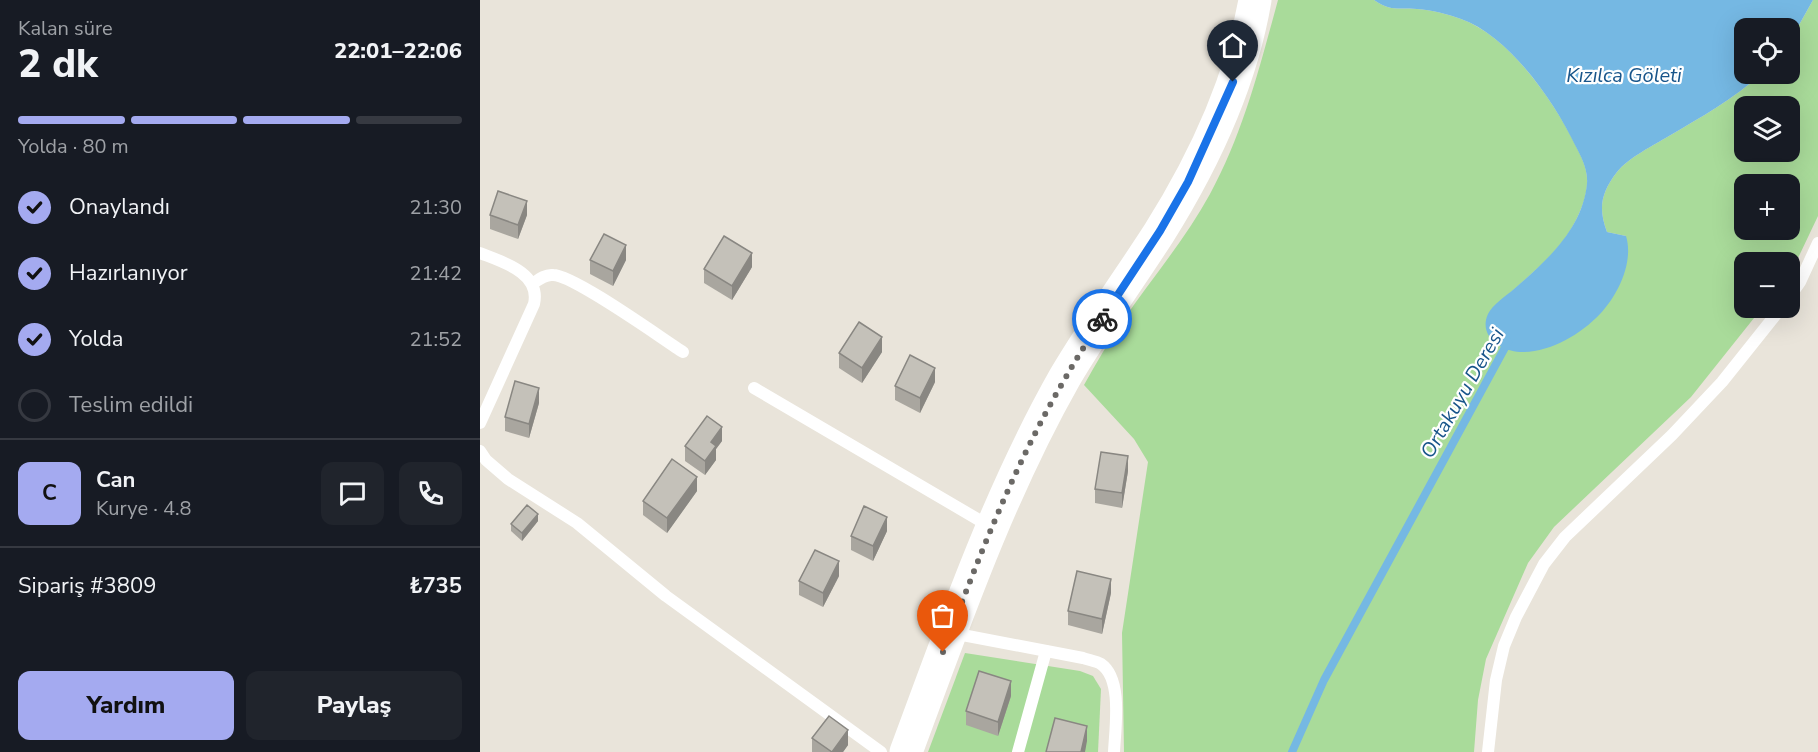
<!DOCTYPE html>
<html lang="tr">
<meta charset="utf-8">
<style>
:root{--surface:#171b24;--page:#20242c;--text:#f1f3f6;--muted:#9ea1a6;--line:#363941;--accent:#a4aaf0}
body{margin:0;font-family:"Nunito Sans",sans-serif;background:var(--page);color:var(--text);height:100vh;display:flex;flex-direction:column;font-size:22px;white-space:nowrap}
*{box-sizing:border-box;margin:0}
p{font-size:20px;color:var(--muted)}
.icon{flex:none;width:33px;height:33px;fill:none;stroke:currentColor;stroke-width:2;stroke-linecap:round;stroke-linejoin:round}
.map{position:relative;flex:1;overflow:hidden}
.details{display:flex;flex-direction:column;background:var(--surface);width:480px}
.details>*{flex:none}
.tools{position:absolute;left:1254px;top:18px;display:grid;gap:12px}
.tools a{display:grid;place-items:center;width:66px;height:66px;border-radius:12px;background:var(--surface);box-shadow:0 6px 24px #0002;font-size:30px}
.pin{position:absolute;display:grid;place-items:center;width:51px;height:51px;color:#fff;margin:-62px -26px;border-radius:50% 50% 50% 0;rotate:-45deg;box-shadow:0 0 6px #0007}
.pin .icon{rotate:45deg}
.courier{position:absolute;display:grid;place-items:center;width:60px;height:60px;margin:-30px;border:4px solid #1a73e8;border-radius:50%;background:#fff;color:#222;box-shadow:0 2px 8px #0007}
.head em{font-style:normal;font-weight:800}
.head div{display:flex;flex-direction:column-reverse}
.head{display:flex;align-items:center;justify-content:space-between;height:102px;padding:0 18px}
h1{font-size:39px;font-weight:800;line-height:45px}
.bar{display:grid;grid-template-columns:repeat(4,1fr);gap:9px 6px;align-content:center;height:72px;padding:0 18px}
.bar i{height:8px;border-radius:4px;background:var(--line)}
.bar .on{background:var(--accent)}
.bar p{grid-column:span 4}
.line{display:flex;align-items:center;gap:15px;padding:0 18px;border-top:2px solid var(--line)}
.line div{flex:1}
.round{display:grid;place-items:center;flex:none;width:63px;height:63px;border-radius:12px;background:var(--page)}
ol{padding:0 18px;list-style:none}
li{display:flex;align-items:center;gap:18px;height:66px}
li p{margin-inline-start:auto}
li .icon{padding:6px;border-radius:50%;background:var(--accent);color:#111;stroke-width:4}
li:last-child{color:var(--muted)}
li i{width:33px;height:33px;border:3px solid var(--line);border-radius:50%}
.action{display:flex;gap:12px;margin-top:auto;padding:12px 18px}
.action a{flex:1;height:69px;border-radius:12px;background:var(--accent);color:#111;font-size:24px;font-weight:800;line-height:69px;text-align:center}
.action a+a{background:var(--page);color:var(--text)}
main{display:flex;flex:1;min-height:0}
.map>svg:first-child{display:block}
.green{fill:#a9db9a;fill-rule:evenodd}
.water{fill:#75b8e3}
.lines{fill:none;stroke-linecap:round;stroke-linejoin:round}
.stream{stroke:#75b8e3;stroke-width:8}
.lane{stroke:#fff;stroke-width:12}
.secondary{stroke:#fff;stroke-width:33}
.wall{fill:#a9a69f}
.shaded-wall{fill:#898782}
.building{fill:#c4c1b9;stroke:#898782;stroke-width:1.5}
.done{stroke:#6b6966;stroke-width:6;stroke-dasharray:0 10.8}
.route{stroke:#1a73e8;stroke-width:8}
.labels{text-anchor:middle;stroke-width:4.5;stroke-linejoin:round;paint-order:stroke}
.water-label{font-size:20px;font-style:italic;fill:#18558a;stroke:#fff}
</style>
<main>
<section class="details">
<div class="head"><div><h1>2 dk</h1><p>Kalan süre</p></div><em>22:01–22:06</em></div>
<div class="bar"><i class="on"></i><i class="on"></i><i class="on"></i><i></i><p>Yolda · 80 m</p></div>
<ol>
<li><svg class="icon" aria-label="check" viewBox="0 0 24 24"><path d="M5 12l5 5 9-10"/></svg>Onaylandı<p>21:30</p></li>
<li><svg class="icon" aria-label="check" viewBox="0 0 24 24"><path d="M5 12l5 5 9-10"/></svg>Hazırlanıyor<p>21:42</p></li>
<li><svg class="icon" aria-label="check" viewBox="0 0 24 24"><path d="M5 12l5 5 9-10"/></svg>Yolda<p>21:52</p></li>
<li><i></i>Teslim edildi</li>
</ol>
<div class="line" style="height:108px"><b class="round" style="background:var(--accent);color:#111">C</b><div><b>Can</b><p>Kurye · 4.8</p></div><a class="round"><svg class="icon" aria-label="chat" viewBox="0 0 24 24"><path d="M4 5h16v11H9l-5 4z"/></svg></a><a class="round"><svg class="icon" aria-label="phone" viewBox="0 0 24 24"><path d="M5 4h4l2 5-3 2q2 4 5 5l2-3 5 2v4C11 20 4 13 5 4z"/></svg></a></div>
<div class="line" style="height:78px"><div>Sipariş #3809</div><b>₺735</b></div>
<div class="action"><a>Yardım</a><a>Paylaş</a></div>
</section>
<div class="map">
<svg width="1338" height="752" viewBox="0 0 1338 752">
<rect width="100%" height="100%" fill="#e9e4da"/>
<!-- green -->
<g class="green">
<path d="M798,0h96c18,12 22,7 43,9 14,1 31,5 44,10 48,17 92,81 114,125 6,12 13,25 12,39 0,11 -5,25 -10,35 -16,34 -49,58 -76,83l125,-65 -19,-4c-9,-24 -6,-39 10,-60 11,-14 37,-27 52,-36 32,-19 65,-37 92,-62h29v-33l23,-41h5v216l-19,40 -9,16v-10h-46v46h18l-71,89 -137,130 -26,36 -42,96 -8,41 -4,52h-350l-2,-119 26,-171 -14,-23 -50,-54c12,-21 24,-43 38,-63 29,-43 63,-82 88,-128 33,-60 50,-128 68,-194zM1264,106h46v46h-46zM1264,184h46v46h-46z"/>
<path d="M485,653l115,18 13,5 8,13 -3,63h-170z"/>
</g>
<!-- water -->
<path class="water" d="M894,0h439l-23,41v-13h-46v46h17c-27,25 -60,43 -92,62 -15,9 -41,22 -52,36 -16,21 -19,36 -10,60l19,4c8,26 -8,59 -26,78 -20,21 -51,39 -80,38 -19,-1 -42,-16 -32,-38 4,-9 18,-18 26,-25 32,-28 69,-60 73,-106 1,-13 -6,-27 -12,-38 -21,-44 -66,-109 -114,-126 -13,-5 -30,-9 -44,-10 -21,-2 -25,3 -43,-9z"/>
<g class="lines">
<!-- stream -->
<path class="stream" d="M812,752l32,-72 184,-338"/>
<!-- lane -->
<g class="lane">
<path d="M0,253c23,9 61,20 54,51l-54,119"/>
<path d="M52,284c6,-4 13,-10 21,-9 21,0 108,63 130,77"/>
<path d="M1310,296l10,-14 18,-39"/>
<path d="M274,388l237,139"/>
<path d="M0,451l6,9 22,19 69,44 89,73 215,156"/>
<path d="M472,633l131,25c5,2 13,3 18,6 22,15 14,65 13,88"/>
<path d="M538,752l28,-101"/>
<path d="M1008,752l8,-72 8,-34 12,-29 28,-53 21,-27 107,-102 50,-53 59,-74"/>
</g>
<!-- secondary -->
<path class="secondary" d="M426,752c47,-126 92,-257 159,-375 29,-49 63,-96 94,-144 44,-70 82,-151 96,-233"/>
</g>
<!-- wall -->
<g class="wall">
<path d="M10,215h37l-9,24 -28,-10z"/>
<path d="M110,260h36l-13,26 -23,-12z"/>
<path d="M272,267l-20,33 -28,-17v-14z"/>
<path d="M402,352l-20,31 -23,-15v-15z"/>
<path d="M455,382l-15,31 -25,-13v-14z"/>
<path d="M59,403l-10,35 -24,-7v-14z"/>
<path d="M242,441l-6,8v11l-11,15 -20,-14v-15z"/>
<path d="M648,471l-6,37 -27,-5v-14z"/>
<path d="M217,491l-30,42 -24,-18v-14z"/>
<path d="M58,521l-16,20 -11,-10v-7z"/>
<path d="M407,531l-14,30 -22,-11v-14z"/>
<path d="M359,576l-16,31 -24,-12v-14z"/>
<path d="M631,593l-9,41 -34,-9v-14z"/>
<path d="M531,696l-13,40 -32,-11v-14z"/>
<path d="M332,738l36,7 -5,7h-31z"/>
</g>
<!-- shaded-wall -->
<g class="shaded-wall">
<path d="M47,201v14l-9,24v-14z"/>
<path d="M146,245v15l-13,26v-15z"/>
<path d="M272,253v14l-20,33v-14z"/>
<path d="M402,337v15l-20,31v-15z"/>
<path d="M455,368v14l-15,31v-15z"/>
<path d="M59,388v15l-10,35v-14z"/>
<path d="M242,427v14l-6,8v11l-11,15v-14l6,-19z"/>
<path d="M648,456v15l-6,37v-15z"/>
<path d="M217,477v14l-30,42v-15z"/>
<path d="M58,514v7l-16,20v-8z"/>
<path d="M407,517v14l-14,30v-15z"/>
<path d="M359,561v15l-16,31v-14z"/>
<path d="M631,579v14l-9,41v-15z"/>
<path d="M531,681v15l-13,40v-14z"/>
<path d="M607,726v15l-2,11h-4z"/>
<path d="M368,730v15l-5,7h-11z"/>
</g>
<!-- building -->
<g class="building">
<path d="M18,191l29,10 -9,24 -28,-10z"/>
<path d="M124,234l22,11 -13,26 -23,-11z"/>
<path d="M244,236l28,17 -20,33 -28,-17z"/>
<path d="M379,322l23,15 -20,31 -23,-15z"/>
<path d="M430,355l25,13 -15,30 -25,-12z"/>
<path d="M35,381l24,7 -10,36 -24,-7z"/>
<path d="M227,416l15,11 -11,15 5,4 -11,15 -20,-15z"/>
<path d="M621,452l27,4 -6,37 -27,-4z"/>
<path d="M192,459l25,18 -30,41 -24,-17z"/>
<path d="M47,505l11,9 -16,19 -11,-9z"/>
<path d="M384,506l23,11 -14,29 -22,-10z"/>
<path d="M335,550l24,11 -16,32 -24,-12z"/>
<path d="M597,571l34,8 -9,40 -34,-8z"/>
<path d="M499,671l32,10 -13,41 -32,-11z"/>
<path d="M349,716l19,14 -16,22 -20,-14z"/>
<path d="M575,718l32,8 -6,26h-35z"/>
</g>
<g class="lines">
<!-- done -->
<path class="done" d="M463,652c35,-93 72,-189 123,-275 11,-20 24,-39 36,-58"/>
<!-- route -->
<path class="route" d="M622,319l58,-88 28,-49 45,-100"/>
</g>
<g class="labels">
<!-- water labels -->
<g class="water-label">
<text x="1144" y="82">Kızılca Göleti</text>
<text transform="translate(982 393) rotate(-60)" y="7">Ortakuyu Deresi</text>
</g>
</g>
</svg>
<div class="tools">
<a><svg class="icon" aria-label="locate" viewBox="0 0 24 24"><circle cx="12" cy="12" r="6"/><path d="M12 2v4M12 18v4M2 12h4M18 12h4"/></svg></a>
<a><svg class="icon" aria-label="layers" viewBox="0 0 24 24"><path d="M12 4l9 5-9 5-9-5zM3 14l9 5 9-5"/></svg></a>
<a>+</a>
<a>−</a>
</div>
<div class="pin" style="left:463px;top:652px;background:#ea580c"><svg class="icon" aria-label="bag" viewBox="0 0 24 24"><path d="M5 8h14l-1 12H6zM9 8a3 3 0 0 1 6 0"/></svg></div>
<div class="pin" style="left:753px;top:82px;background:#1f2937"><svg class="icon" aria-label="home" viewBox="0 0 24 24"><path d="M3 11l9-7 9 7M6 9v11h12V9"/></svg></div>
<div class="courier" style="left:622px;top:319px"><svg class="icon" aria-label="bike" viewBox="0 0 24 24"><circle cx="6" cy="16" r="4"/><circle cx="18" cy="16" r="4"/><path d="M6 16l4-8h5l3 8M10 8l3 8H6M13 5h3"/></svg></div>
</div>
</main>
